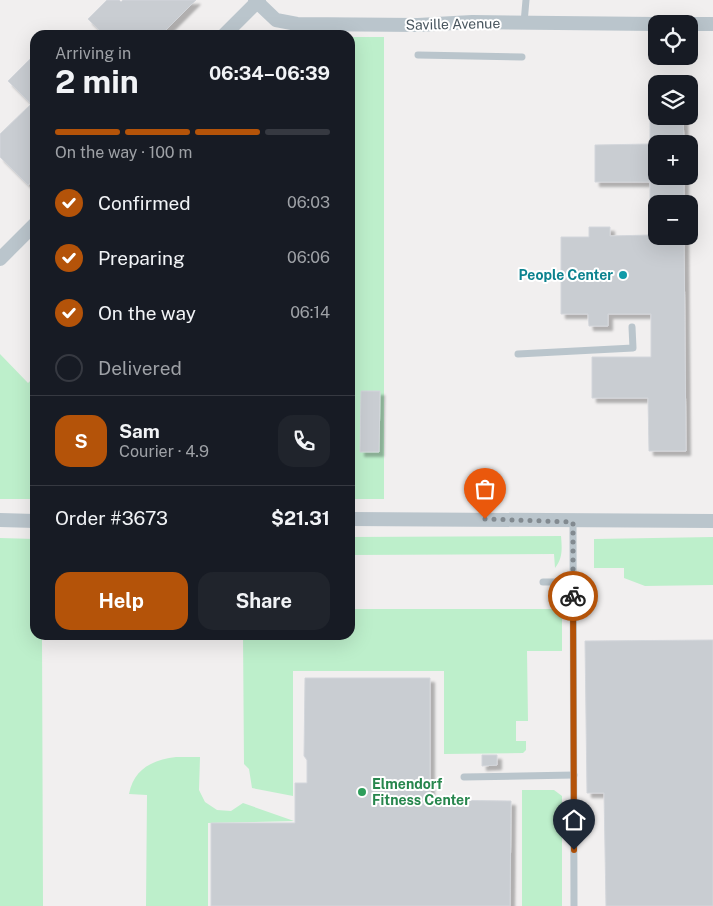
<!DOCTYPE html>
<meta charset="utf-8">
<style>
:root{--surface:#171b24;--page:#20242c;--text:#f1f3f6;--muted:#9ea1a6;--line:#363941;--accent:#b45309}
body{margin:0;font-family:"Public Sans",sans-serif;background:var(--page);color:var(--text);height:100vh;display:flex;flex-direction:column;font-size:19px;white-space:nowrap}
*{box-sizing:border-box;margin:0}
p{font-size:16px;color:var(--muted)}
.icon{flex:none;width:28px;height:28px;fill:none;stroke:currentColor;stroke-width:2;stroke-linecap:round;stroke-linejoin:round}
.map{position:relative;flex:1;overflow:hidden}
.side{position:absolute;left:30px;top:30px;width:325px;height:610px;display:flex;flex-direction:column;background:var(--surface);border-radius:15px;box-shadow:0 5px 20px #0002}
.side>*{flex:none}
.tools{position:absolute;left:648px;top:15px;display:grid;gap:10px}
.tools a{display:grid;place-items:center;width:50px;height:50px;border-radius:10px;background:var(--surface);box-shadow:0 5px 20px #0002;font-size:25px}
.pin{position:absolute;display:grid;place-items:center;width:42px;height:42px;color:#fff;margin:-51px -21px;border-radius:50% 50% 50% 0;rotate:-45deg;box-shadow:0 0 5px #0007}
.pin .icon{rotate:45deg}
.courier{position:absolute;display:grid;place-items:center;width:50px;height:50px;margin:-25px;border:4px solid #b45309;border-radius:50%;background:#fff;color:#222;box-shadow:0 1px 6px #0007}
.head em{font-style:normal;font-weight:700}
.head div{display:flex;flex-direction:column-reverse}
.head{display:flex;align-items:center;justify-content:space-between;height:85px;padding:0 25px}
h1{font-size:32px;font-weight:700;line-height:38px}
.bar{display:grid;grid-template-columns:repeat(4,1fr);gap:8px 5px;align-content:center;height:60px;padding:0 25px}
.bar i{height:6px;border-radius:4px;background:var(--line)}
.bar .current{background:var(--accent)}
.bar p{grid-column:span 4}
.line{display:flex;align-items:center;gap:12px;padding:0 25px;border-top:1px solid var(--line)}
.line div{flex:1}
.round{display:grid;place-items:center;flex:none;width:52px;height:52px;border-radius:15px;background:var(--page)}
ol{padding:0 25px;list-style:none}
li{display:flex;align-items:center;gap:15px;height:55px}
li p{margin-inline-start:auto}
li .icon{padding:5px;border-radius:50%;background:var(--accent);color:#fff;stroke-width:4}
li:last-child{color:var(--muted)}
li i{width:28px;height:28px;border:2px solid var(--line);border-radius:50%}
.button{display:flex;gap:10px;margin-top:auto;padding:10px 25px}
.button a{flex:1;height:58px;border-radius:15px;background:var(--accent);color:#fff;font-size:20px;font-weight:700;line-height:58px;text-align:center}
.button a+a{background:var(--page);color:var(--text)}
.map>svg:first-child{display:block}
.green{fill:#bdefcb;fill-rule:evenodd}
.building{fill:#c9cdd2;stroke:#d3d6db;filter:url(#shadow)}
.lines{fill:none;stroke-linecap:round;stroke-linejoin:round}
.lane{stroke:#bac5cc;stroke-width:7}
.street{stroke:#bac5cc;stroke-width:14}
.done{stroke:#828a90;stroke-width:5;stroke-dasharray:0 9}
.route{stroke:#b45309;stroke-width:6}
.culture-dot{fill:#0f9aa8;stroke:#fff;stroke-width:2}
.leisure-dot{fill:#2e9e5b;stroke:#fff;stroke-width:2}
.labels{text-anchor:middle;stroke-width:4;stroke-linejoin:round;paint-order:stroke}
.street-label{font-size:14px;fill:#47545d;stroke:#fff}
.culture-label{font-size:14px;font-weight:bold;fill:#0d838f;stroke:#fff;text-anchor:end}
.leisure-label{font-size:14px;font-weight:bold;fill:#27864d;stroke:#fff;text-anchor:start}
</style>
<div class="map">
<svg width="713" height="906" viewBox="0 0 713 906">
<defs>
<filter id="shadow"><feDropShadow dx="4.5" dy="4.5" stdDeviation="1" flood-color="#0004"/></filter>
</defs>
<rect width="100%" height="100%" fill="#f1efef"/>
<!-- green -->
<g class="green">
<path d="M350,37h34v462h-34zM361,391h19l-1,61h-19z"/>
<path d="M0,354l28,29 7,-7v123h-35z"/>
<path d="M561,536c1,12 2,22 -6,32l-1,-14 -204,1v-18z"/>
<path d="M713,537v48l-68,1 -21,-8v-10h-30v-29z"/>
<path d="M0,538l35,1v96h7l1,271h-43z"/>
<path d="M555,589l7,13v49h-35l1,70h-12v20h10v9l-3,3 -79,1v-83h-151v125l-41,-8 -3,-19 -5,-5 -1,-129h107v-26h204z"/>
<path d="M176,757h24l-1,33 6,12 12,8 14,1 12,-8 51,18 -86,2v83h-62l1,-111 -18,-1c5,-25 23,-34 47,-37z"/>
<path d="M522,790h32l8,6v110h-40z"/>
</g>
<!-- building -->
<g class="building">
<path d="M107,0h12l2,2 2,-2h73l-35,35h-66l4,-5 -11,-11z"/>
<path d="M34,55l1,124 -7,6 -28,-28v-23l31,-30 -23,-23z"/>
<path d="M650,93h6v23h27l1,28h-28v32h28v28h-28v32h28l2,215h-37l-1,-53h-56v-41h59v-43h-43v12h-19l-1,-12h-27v-77h28v-10h21v9l40,-1v-53h-55v-37l55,-1z"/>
<path d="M361,391h19l-1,61h-19z"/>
<path d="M713,640v266h-107l-2,-113h-17l-2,-152z"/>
<path d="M305,678h125v122l81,1 -1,105h-299v-83h84v-40h12v-23l-3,-4z"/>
<path d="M482,755h15v10l-15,1z"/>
</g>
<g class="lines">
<!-- lane -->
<g class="lane">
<path d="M524,23l2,-23"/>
<path d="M418,55l104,2"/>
<path d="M518,354l115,-6 -1,-21"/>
<path d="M573,522l1,384"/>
<path d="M543,582h30"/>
<path d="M464,777l110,-2"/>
</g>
<!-- street -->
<g class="street">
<path d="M255,0l21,20 21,4 121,1 54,-3 184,2"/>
<path d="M689,24h24"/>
<path d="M224,35l35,-35"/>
<path d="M0,259l35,-35"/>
<path d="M350,519l363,2"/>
<path d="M0,520l35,1"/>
</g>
</g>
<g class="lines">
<!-- done -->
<path class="done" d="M485,519l88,3v74"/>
<!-- route -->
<path class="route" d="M573,596l1,254"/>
</g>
<!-- markers -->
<circle class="culture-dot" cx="623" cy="275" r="5"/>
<circle class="leisure-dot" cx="362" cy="792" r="5"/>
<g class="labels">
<!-- street labels -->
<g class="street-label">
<text transform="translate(453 24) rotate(-1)" y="5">Saville Avenue</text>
</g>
<!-- culture labels -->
<g class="culture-label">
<text x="613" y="280">People Center</text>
</g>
<!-- leisure labels -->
<g class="leisure-label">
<text x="372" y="789">Elmendorf<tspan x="372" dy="16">Fitness Center</tspan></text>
</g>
</g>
</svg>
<div class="tools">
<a><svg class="icon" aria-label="locate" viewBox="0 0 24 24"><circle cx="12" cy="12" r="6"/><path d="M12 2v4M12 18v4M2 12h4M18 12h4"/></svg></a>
<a><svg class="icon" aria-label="layers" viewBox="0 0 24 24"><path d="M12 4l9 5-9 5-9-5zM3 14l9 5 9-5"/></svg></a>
<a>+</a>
<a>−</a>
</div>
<div class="pin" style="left:485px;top:519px;background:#ea580c"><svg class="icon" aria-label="bag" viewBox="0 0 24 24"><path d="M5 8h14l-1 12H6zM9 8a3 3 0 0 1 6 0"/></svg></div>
<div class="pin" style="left:574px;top:850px;background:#1f2937"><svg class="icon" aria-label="home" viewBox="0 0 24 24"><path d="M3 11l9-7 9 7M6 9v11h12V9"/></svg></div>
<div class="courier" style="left:573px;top:596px"><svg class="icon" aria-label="bike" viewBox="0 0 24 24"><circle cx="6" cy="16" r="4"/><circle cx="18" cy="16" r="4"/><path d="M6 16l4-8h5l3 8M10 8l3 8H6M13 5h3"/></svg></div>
<section class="side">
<div class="head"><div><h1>2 min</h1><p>Arriving in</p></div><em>06:34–06:39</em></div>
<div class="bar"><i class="current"></i><i class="current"></i><i class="current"></i><i></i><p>On the way · 100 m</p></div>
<ol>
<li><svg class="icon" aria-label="check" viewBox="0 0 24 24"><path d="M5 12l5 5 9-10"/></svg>Confirmed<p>06:03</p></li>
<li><svg class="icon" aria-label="check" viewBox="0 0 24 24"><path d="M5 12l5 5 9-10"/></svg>Preparing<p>06:06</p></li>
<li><svg class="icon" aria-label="check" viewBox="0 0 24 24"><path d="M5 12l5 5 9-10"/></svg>On the way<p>06:14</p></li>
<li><i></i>Delivered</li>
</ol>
<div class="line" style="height:90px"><b class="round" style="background:var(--accent);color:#fff">S</b><div><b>Sam</b><p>Courier · 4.9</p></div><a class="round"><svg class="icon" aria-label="phone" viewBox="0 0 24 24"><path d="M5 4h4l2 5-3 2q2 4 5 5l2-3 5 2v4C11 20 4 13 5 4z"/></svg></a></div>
<div class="line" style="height:65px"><div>Order #3673</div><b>$21.31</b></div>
<div class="button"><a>Help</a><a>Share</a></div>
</section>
</div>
